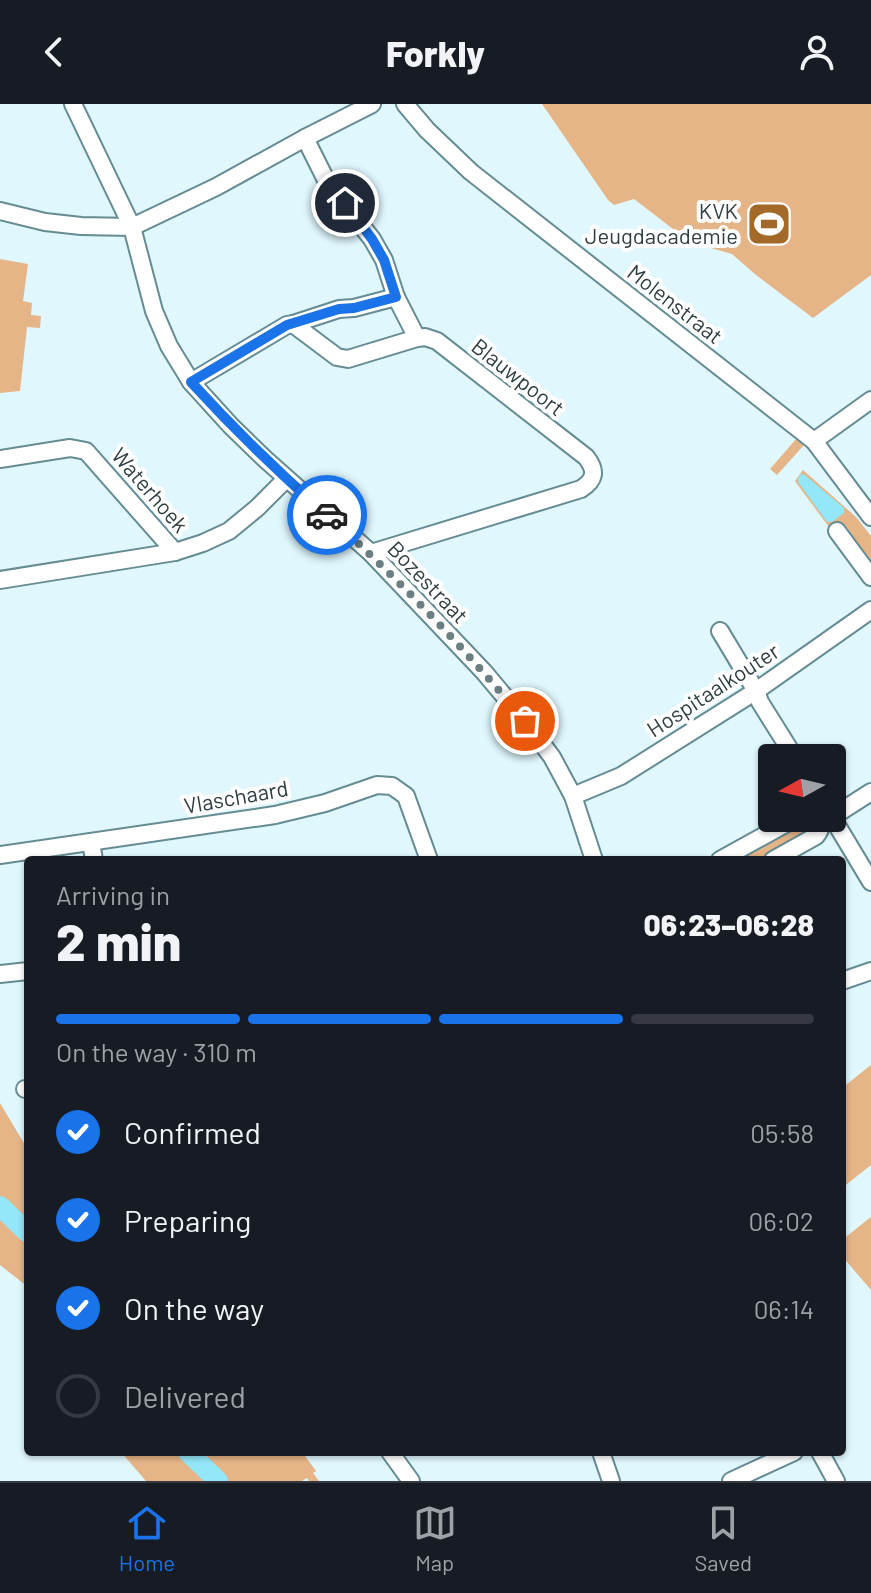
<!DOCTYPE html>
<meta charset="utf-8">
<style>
:root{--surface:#171b24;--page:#20242c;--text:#f1f3f6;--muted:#9ea1a6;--line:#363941;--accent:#1a73e8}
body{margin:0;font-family:Barlow,sans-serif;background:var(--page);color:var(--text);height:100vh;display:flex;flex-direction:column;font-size:30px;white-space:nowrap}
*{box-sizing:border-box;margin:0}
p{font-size:26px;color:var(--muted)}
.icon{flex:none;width:44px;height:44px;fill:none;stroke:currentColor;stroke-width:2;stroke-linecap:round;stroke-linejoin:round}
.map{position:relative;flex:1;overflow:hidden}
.sheet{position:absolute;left:24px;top:752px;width:822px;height:600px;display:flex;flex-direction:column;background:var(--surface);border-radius:8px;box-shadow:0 2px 6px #0004}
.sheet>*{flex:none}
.needle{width:52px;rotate:262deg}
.tools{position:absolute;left:758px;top:640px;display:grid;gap:16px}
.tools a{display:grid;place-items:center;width:88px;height:88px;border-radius:8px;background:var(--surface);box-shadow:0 2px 6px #0004;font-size:40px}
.pin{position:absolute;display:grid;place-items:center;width:68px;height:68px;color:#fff;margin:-34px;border:4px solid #fff;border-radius:50%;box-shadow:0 2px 8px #0007}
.courier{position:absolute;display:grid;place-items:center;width:80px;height:80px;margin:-40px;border:6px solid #1a73e8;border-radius:50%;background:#fff;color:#222;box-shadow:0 2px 10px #0007}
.head em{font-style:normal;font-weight:800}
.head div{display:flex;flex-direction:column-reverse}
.head{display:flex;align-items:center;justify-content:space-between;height:136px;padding:0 32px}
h1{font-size:52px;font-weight:800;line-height:60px}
.bar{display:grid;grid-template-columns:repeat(4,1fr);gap:12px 8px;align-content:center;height:96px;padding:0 32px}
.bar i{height:10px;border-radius:6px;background:var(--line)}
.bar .on{background:var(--accent)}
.bar p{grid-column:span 4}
ol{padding:0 32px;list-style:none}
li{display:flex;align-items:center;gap:24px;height:88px}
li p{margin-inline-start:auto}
li .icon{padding:8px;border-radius:50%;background:var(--accent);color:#fff;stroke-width:4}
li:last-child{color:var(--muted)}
li i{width:44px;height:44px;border:4px solid var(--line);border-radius:50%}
header{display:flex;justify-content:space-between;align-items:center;height:104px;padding:0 32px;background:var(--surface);font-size:36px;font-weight:800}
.dock{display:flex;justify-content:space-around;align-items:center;height:112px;border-top:2px solid var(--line);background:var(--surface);font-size:22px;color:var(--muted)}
.dock a{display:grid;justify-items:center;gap:4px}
.dock .on{color:var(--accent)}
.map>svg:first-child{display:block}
.green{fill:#e5b587}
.water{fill:#94e7f8}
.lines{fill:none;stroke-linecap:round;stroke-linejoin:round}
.river{stroke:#94e7f8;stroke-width:20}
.minor-casing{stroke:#658b94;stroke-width:20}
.minor{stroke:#fff;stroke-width:16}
.done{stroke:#6c7f83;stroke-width:8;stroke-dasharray:0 14.4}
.route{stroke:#1a73e8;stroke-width:10}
.labels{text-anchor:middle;stroke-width:8;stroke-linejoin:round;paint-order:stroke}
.poi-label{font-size:22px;fill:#2e3e42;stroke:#fff;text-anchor:end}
.street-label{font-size:22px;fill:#2e3e42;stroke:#fff}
</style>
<header><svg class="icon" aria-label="back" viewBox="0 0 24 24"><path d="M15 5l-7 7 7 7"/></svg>Forkly<svg class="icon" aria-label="person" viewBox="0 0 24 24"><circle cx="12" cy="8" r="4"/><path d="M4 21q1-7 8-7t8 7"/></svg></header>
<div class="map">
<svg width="871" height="1377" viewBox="0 0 871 1377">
<rect width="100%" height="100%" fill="#dff7fd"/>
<!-- green -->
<g class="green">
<path d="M542,0h329v171l-58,43 -57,-43 -24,-21 -42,-12 -56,-43 -20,6 -6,-5z"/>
<path d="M0,155l28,5 -5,37 9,2 -1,12 10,1 -1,12 -13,-1 -7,64 -20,2z"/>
<path d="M797,334l7,7 -27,30 -7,-6z"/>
<path d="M803,366l53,47 15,19v34l-25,-33 3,-7 -4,-5h-8l-2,-3 -6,5 -34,-46z"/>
<path d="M807,714l6,2 -1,13 -48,27h-33z"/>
<path d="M871,961v100l-29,23v-100z"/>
<path d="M0,999l28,47v77l-28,-27z"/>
<path d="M0,1106l28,27v50l-28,-22z"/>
<path d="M871,1113v73l-29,-34v-16z"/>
<path d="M121,1348h62l24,29h-61z"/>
<path d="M196,1348h106l14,19 -3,2 6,8h-10l-2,-3 -5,3h-78z"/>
</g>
<!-- water -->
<path class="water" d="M801,370l4,1 39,33v5l-12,9h-5l-29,-40v-3z"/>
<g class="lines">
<!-- river -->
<g class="river">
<path d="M0,1102l28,27"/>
<path d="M188,1348l30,29"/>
</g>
<!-- minor casing -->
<g class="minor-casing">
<g id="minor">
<path d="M73,0l59,123 22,84 15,35 22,36 40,44 34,33 106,94 113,119 41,49 27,36 21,39 21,64"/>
<path d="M405,0l22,26 44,42 343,269 57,76"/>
<path d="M305,34l22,44 45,57 12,21 12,37"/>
<path d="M0,107l45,11 36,4 51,1 84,-40 89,-49 67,-34"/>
<path d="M293,220l46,-15 15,-1 42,-11 21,41"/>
<path d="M191,278l96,-57 6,-1 44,33 11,2 69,-21 8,-1 12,4 149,116c11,14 9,23 -5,32l-210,64"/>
<path d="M814,337l57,-41"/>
<path d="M0,355l70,-11 16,3 89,101"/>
<path d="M837,427l34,46"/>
<path d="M0,476l175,-28 28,-9 26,-12 28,-23 29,-29"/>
<path d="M720,527l36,60 4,11 35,56"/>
<path d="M573,692l48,-20 135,-85 115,-81"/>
<path d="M832,713l39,65"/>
<path d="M832,713l39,-25"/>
<path d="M91,738l3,18"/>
<path d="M0,751l275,-40 50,-12 52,-18 15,1 14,10 23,64"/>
<path d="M720,756l76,-42"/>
<path d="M773,756l43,-24c5,-6 6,-11 1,-18"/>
<path d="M0,870l28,-3"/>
<path d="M842,877l29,-10"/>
<path d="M25,985h3"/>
<path d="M390,1348l21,29"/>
<path d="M601,1348l10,29"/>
<path d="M820,1348l16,29"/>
<path d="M731,1377l63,-29"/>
</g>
</g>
<!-- minor -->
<use href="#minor" class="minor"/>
</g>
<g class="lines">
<!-- done -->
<path class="done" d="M327,411c71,63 137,133 198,206"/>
<!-- route -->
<path class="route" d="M327,411c-48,-42 -93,-86 -136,-133l96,-57 52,-16 15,-1 42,-11 -12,-37 -12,-21 -27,-36"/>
</g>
<!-- icons -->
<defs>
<g id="stadium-square" transform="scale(2.3)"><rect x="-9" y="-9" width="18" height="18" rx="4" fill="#a36929" stroke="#fff"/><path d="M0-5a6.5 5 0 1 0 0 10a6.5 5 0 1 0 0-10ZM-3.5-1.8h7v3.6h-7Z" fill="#fff"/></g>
</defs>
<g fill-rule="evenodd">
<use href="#stadium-square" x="769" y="120"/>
</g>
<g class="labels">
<!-- poi labels -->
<g class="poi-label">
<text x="738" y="115">KVK<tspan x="738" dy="25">Jeugdacademie</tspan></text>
</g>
<!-- street labels -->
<g class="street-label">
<text transform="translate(675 200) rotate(38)" y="8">Molenstraat</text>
<text transform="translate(518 273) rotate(38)" y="8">Blauwpoort</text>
<text transform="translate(150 386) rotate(49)" y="8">Waterhoek</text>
<text transform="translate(428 478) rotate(46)" y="8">Bozestraat</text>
<text transform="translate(713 586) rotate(-33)" y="8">Hospitaalkouter</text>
<text transform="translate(236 693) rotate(-10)" y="8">Vlaschaard</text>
</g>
</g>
</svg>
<div class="tools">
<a><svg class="needle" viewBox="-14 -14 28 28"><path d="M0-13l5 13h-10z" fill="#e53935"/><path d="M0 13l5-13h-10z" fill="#9ea1a6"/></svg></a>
</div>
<div class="pin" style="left:525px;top:617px;background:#ea580c"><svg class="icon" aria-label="bag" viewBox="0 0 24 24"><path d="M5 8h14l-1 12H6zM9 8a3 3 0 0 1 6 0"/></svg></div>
<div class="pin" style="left:345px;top:99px;background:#1f2937"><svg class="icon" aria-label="home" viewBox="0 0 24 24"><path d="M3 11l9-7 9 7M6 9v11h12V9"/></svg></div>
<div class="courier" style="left:327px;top:411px"><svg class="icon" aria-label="car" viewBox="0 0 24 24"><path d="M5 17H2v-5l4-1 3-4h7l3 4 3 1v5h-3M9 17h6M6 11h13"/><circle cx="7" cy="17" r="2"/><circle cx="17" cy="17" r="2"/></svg></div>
<section class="sheet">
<div class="head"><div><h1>2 min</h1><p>Arriving in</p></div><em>06:23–06:28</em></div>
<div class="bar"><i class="on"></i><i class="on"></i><i class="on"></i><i></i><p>On the way · 310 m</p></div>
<ol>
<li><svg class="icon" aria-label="check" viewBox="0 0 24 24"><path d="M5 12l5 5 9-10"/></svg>Confirmed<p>05:58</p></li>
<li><svg class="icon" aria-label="check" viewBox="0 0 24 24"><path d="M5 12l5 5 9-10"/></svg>Preparing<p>06:02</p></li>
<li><svg class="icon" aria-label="check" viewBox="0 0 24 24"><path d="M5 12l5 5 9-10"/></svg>On the way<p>06:14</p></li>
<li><i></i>Delivered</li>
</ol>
</section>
</div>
<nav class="dock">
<a class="on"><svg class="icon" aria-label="home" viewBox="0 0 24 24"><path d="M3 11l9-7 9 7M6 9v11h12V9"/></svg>Home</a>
<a><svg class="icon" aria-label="map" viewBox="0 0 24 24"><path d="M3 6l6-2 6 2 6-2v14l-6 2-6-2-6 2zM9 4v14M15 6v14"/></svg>Map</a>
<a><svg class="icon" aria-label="saved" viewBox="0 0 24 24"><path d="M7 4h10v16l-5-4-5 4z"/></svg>Saved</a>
</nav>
